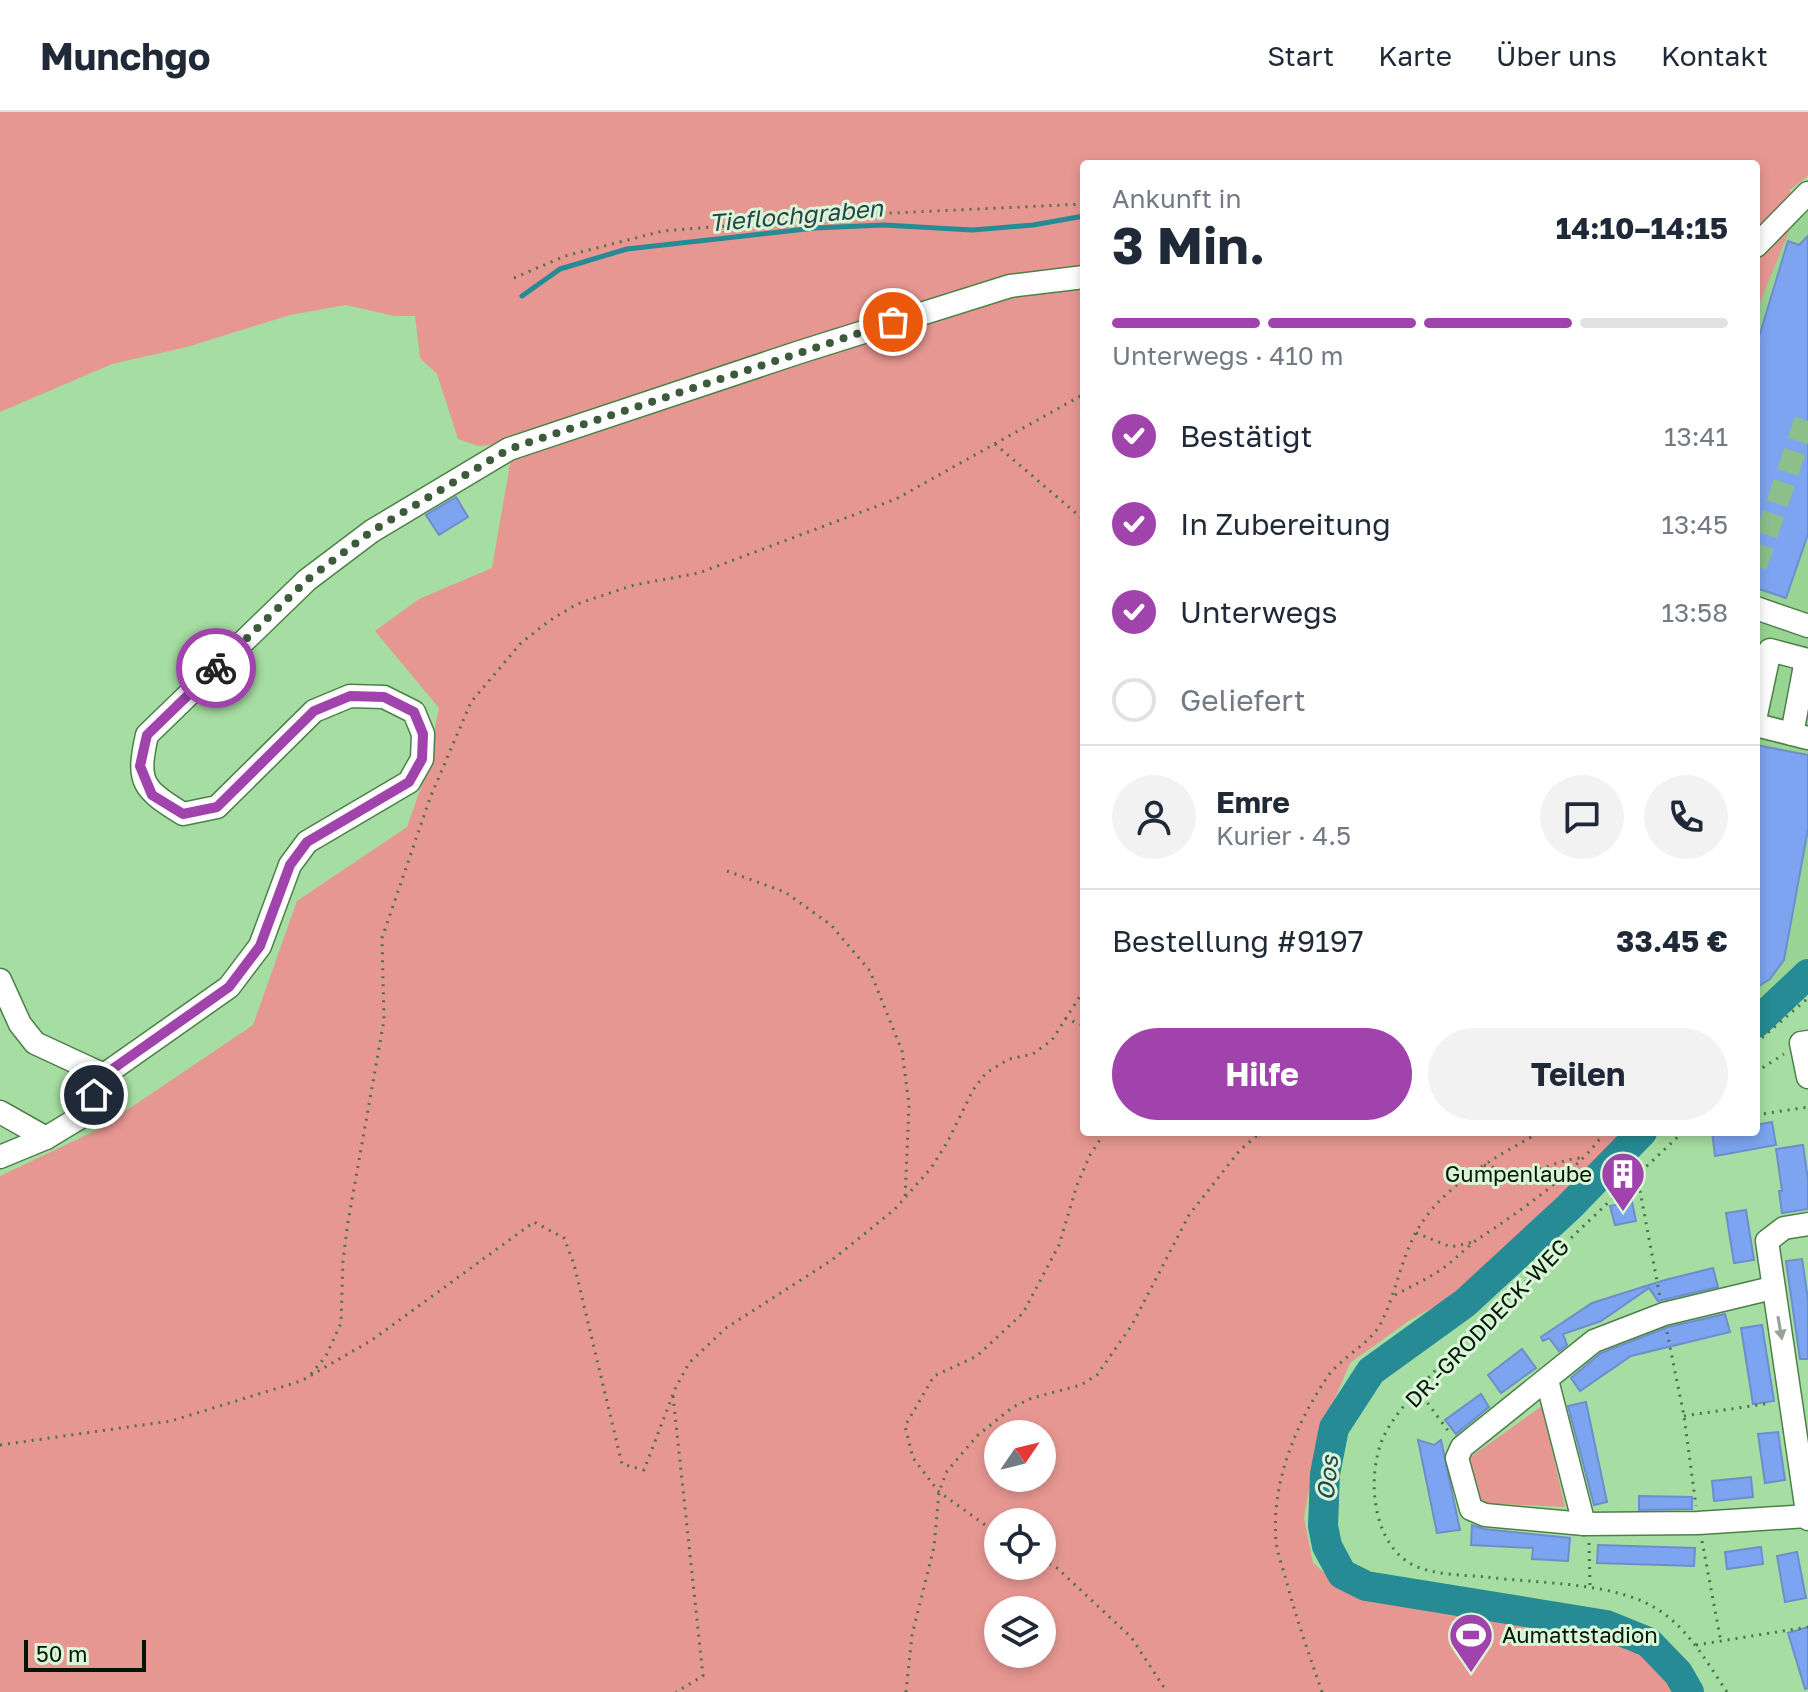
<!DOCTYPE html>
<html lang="de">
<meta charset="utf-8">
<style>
:root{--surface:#fff;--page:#f2f2f3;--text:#1f2937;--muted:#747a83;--line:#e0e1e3;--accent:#a043ad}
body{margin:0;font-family:"Golos Text",sans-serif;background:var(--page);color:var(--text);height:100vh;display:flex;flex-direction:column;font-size:30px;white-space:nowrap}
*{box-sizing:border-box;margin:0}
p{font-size:26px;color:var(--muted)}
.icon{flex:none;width:44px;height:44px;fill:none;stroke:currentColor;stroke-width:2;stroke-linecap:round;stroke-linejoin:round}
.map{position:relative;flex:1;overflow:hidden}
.side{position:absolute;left:1080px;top:48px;width:680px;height:976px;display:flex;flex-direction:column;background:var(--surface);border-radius:8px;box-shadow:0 4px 12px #0003}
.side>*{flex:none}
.needle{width:52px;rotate:55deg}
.tools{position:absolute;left:984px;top:1308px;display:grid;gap:16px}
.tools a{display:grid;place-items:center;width:72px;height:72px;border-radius:50%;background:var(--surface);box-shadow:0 4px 12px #0003;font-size:40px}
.scale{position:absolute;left:24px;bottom:20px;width:122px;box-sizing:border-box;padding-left:8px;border:4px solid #021502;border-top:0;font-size:22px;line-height:28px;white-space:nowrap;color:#021502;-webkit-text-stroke:6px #daf6d8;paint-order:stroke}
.pin{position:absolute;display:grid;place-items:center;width:68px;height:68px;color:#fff;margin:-34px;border:4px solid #fff;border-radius:50%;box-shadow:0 2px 8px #0007}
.courier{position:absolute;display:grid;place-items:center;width:80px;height:80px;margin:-40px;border:6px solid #a043ad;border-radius:50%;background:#fff;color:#222;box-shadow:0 2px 10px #0007}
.head em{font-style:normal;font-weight:700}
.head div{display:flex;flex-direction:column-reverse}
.head{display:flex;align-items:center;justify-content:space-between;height:136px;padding:0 32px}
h1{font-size:52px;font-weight:700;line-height:60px}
.bar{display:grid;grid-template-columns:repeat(4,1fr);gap:12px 8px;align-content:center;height:96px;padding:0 32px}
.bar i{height:10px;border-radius:6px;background:var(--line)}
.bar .selected{background:var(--accent)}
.bar p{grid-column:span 4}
.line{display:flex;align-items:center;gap:20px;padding:0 32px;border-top:2px solid var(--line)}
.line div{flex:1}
.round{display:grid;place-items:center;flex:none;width:84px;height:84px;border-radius:42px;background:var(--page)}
ol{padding:0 32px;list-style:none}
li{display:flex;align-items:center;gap:24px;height:88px}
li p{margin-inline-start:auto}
li .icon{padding:8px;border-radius:50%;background:var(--accent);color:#fff;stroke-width:4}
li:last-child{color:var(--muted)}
li i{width:44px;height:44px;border:4px solid var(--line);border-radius:50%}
.button{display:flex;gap:16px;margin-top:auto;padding:16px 32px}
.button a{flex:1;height:92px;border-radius:48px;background:var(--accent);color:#fff;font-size:32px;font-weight:700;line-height:92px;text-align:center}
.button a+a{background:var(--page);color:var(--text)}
header{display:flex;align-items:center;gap:48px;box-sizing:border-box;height:112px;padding:0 40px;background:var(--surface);border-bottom:2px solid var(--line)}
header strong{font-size:38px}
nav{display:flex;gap:44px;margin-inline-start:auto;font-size:28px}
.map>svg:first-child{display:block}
.built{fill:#98d493}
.green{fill:#e79792;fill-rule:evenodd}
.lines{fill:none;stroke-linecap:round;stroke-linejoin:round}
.stream{stroke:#268b94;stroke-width:5}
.river{stroke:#268b94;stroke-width:30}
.building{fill:#7da4f0;stroke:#6e8ecb;stroke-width:2}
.minor-tunnel{stroke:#8dbf8a;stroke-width:22;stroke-dasharray:22 11;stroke-linecap:butt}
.minor-casing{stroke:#4c8049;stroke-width:25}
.path{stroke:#4d714c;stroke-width:3;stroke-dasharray:2 6;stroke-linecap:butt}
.minor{stroke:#fff;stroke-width:22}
.oneway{fill:#9aa19a}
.done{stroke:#3b5b3a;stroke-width:8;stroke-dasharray:0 14.4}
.route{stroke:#a043ad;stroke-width:10}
.labels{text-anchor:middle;stroke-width:6;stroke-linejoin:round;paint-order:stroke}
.poi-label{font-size:22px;fill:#021502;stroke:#daf6d8;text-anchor:end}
.street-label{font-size:22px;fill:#021502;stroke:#daf6d8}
.water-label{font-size:24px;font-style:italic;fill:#274548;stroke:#daf6d8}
</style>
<header>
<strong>Munchgo</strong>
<nav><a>Start</a><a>Karte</a><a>Über uns</a><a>Kontakt</a></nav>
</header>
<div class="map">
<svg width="1808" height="1580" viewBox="0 0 1808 1580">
<rect width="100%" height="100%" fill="#a6dda2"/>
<!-- built -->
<path class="built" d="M1808,94v759l-52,46v-698l37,-93z"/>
<!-- green -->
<g class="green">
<path d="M0,0h1808v64l-18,14 4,28 -38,95v-149h-672v968h548l-99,102 -71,58 -52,28 -60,43 -32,75 -14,80 9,45 32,27 51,14 196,27 46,14 24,28 11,19h-1673v-516l99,-47 154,-104 44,-124 110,-74 17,-48 15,-71 -64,-77 44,-32 73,-31 19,-110 -10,-14 -23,2 -20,-7 -21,-65 -17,-16 -5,-42h-21l-48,-11 -56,10 -103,32 -75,17 -112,48zM998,1322h44v44h-44zM998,1410h44v44h-44zM998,1498h44v44h-44z"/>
<path d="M1542,1294l23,101 -84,-4 -12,-45z"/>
</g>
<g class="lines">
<!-- stream -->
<path class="stream" d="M522,184l38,-27 67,-20 188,-21 69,-3 88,5 61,-5 51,-9"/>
<!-- river -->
<g class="river">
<path d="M1756,911l52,-49"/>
<path d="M1642,1020l-73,75 -104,96 -94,68 -37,57 -9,46 -2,52 4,20 15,28 24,12 240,39 42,17 30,31 11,19"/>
</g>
</g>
<!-- building -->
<g class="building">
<path d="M1808,124v298l-22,64 -30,-10v-241l32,-106 11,4z"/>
<path d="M456,385l12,20 -29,18 -13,-20z"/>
<path d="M1756,633l52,10v74l-24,131 -14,19 -14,9z"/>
<path d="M1772,1010l4,23 -61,11 -3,-24h44v-7z"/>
<path d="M1803,1033l5,34v30l-26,4 -3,-22h3l-6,-42z"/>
<path d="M1632,1090l4,19 -21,4 -5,-19z"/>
<path d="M1746,1098l8,50 -20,3 -8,-50z"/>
<path d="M1802,1147l6,40v60h-8l-14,-98z"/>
<path d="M1713,1156l5,19 -60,14 -9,-13 -48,33 -38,13 4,11 -8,6 -10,-13 -6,3 -2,-4 51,-34 73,-23z"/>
<path d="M1725,1202l5,18 -99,24 -51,35 -9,-13 30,-25 67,-26z"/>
<path d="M1762,1213l12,76 -21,3 -12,-76z"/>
<path d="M1522,1237l14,19 -35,25 -13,-18z"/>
<path d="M1481,1282l8,13 -33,27 -11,-14z"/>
<path d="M1586,1290l21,100 -13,3 -26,-99z"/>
<path d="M1778,1320l7,48 -20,3 -7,-49z"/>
<path d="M1418,1328l16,5 7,-5 19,90 -23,3z"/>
<path d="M1751,1365l2,20 -39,4 -2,-20z"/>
<path d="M1639,1384l53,1v12l-53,1z"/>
<path d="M1472,1413l12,4 86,9 -2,23 -36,-2 1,-11 -62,-3z"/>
<path d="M1598,1433l97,3 -1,18 -97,-3z"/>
<path d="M1761,1435l2,17 -36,5 -2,-17z"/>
<path d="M1797,1440l9,46 -21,4 -8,-46z"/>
<path d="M1808,1515v61l-3,1 -17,-56z"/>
</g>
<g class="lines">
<!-- minor-tunnel -->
<path class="minor-tunnel" d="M1756,454l52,-154"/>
<!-- minor casing -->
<g class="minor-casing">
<g id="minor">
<path d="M1756,134l52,-53"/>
<path d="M1756,496l52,18"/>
<path d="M1756,603l14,-65 38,10"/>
<path d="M1756,613l52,13"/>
<path d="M1792,622l14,-74"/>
<path d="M0,868l20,44 15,19 69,32 -20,40 -38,23 -46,19"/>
<path d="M1808,930l-7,1 7,34"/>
<path d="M104,963l125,-88 31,-41 30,-81 17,-23 102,-60 13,-23 1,-25 -9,-22 -30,-15 -34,-1 -36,15 -97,96 -34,7c-40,-25 -47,-31 -36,-79l160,-155 65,-49 137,-82 291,-97 210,-66 74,-9"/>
<path d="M0,1000l46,26"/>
<path d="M1808,1112l-24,4 -17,13 41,278"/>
<path d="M1772,1176l-108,26 -70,27 -132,106 -5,11 14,51 14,6 99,9 114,-1 110,-7"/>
<path d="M1547,1268l37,144"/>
</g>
</g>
<!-- path -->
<g class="path">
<path d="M514,166l51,-22 98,-25 208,-17 213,-10"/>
<path d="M995,332l89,76"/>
<path d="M727,759l58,21 46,33 39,46 32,80 7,54 -4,94"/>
<path d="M1065,906l19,8"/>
<path d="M1756,931l52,-45"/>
<path d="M1756,960l28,-18"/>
<path d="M1756,1003l52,-8"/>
<path d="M1683,1020c-69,65 -138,130 -205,196 -27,27 -80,76 -95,110 -17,39 -11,108 32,128 20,9 50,9 72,11 51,7 133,4 176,36 28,20 45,51 64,79"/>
<path d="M1484,1053c17,4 35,9 52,5 16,-4 28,-11 45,-12"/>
<path d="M1637,1063l23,122"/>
<path d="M1416,1121l35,14 22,-5"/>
<path d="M1395,1183c15,-8 30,-15 44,-24 14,-9 25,-22 39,-32 41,-27 99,-67 127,-107"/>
<path d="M1667,1220l17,84 12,90"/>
<path d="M311,1262l15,-18 15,-33 2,-63 5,-38 36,-202 -2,-82 48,-140 41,-96 50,-59 28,-22 28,-17 57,-19 65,-12 197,-74 188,-105"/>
<path d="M1418,1278l31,42"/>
<path d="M673,1284l30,280 -27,16"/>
<path d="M1684,1304l87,-13"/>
<path d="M0,1333l171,-24 130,-40 71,-41 162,-118 30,16 10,26 48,200 22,6 31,-81 14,-26 37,-35 106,-68 62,-50 37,-42 17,-27 25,-51 13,-17 23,-14 24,-5 19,-14 32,-50"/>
<path d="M998,1422l-59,-42 -26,-34 -8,-32 29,-50 43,-20 46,-43 36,-68 18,-60 13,-30 15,-23"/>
<path d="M1702,1429l19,101"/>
<path d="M1589,1431l1,44"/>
<path d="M1042,1448l15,8 74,69 36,55"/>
<path d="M1696,1533l112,-18"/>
<path d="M906,1580l6,-57 22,-88 5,-55 8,-21 31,-36 35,-28 19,-9 49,-13 16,-10 35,-50 57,-110 51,-65 21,-18"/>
<path d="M1322,1580c-13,-38 -27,-77 -37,-116 -3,-11 -8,-23 -9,-35 -5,-58 20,-118 52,-165 14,-19 40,-31 52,-51 15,-29 20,-62 35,-91 26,-48 79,-76 125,-102"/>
</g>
<!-- minor -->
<use href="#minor" class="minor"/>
</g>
<!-- one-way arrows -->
<defs><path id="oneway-solid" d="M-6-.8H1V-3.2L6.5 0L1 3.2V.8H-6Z" transform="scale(2)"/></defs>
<use class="oneway" href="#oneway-solid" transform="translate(1780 1216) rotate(80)"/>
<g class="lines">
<!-- done -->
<path class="done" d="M216,556l91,-88 65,-49 137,-82 384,-127"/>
<!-- route -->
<path class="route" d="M94,983l10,-20 125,-88 31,-41 30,-81 17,-23 102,-60 13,-23 1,-25 -9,-22 -30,-15 -34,-1 -36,15 -97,96 -34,7 -31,-19 -12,-29 7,-31 69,-67"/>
</g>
<!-- icons -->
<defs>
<g id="building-pin" transform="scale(2.3)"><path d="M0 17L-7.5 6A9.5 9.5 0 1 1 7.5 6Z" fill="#a043ad" stroke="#daf6d8"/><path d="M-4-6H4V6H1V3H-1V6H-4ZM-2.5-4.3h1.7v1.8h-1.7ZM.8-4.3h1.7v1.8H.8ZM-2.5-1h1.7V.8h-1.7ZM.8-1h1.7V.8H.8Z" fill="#fff"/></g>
<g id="stadium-pin" transform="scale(2.3)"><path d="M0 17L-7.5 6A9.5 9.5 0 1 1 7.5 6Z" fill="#a043ad" stroke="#daf6d8"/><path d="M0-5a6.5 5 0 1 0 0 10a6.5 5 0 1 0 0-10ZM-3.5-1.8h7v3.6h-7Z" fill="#fff"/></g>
</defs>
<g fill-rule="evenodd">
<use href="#building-pin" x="1623" y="1062"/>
<use href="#stadium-pin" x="1471" y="1523"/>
</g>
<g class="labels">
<!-- poi labels -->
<g class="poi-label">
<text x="1592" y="1070">Gumpenlaube</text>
<text x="1502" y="1531" text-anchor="start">Aumattstadion</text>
</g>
<!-- street labels -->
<g class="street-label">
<text transform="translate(1487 1211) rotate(-46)" y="8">DR.-GRODDECK-WEG</text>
</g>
<!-- water labels -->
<g class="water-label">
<text transform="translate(796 104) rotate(-5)" y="8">Tieflochgraben</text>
<text transform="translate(1328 1366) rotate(-84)" y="8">Oos</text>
</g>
</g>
</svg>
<div class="tools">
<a><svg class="needle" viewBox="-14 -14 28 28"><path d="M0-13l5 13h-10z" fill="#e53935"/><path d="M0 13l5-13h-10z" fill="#747a83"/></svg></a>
<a><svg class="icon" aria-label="locate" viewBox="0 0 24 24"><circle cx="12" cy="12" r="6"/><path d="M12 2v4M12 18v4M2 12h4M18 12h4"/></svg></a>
<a><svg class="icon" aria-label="layers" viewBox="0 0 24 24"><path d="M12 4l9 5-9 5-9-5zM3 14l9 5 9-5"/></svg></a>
</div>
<div class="scale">50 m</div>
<div class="pin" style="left:893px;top:210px;background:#ea580c"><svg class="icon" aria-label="bag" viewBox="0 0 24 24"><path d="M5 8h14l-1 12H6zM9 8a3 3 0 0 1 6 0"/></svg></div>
<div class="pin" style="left:94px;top:983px;background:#1f2937"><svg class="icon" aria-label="home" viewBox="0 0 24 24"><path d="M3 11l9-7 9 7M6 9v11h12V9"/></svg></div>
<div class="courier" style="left:216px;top:556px"><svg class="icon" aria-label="bike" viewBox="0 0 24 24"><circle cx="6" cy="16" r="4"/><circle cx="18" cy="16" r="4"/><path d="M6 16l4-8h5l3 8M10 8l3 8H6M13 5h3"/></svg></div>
<section class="side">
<div class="head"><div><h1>3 Min.</h1><p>Ankunft in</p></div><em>14:10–14:15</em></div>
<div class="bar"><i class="selected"></i><i class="selected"></i><i class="selected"></i><i></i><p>Unterwegs · 410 m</p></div>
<ol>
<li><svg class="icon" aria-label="check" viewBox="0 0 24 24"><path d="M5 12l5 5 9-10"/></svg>Bestätigt<p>13:41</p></li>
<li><svg class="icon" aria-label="check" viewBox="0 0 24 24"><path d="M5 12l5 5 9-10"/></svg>In Zubereitung<p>13:45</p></li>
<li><svg class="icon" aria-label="check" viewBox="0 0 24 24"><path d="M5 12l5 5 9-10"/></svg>Unterwegs<p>13:58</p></li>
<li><i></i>Geliefert</li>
</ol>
<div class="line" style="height:144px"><a class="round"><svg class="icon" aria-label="person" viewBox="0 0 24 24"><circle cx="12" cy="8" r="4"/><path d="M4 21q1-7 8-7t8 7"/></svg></a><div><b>Emre</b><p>Kurier · 4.5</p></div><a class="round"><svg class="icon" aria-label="chat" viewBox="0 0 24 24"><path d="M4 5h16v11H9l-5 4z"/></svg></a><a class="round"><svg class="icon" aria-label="phone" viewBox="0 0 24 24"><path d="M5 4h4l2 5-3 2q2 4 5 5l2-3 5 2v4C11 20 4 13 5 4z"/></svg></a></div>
<div class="line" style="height:104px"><div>Bestellung #9197</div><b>33.45 €</b></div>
<div class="button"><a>Hilfe</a><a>Teilen</a></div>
</section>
</div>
